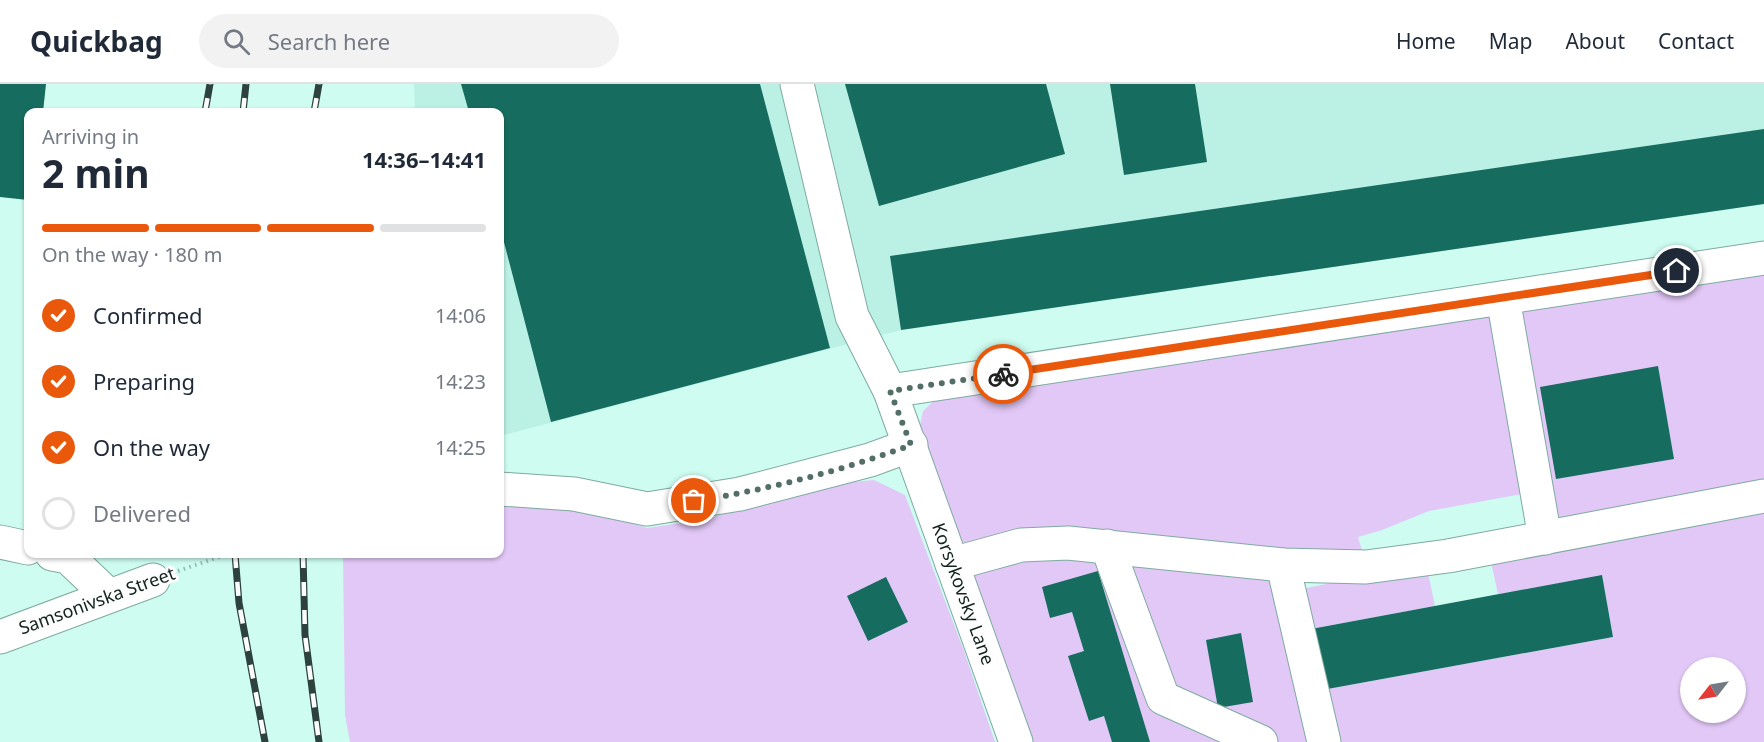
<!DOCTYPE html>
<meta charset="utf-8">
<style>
:root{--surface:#fff;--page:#f2f2f3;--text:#1f2937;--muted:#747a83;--line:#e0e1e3;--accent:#ea580c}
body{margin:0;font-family:"Noto Sans",sans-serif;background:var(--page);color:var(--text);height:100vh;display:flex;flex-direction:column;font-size:22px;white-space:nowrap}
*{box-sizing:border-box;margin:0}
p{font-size:20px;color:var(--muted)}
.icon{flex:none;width:33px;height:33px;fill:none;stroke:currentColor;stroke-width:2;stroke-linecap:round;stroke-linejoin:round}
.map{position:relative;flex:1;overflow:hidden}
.side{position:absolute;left:24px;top:24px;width:480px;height:450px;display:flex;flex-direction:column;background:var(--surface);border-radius:12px;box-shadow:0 2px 4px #0004}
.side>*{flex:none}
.needle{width:39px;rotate:239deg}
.fabs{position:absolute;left:1680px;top:573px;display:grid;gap:12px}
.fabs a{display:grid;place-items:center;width:66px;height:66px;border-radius:50%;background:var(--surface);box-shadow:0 2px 4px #0004;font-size:30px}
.pin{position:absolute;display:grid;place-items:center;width:51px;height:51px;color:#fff;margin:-26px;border:3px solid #fff;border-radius:50%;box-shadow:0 2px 6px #0007}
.courier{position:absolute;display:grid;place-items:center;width:60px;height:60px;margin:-30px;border:4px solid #ea580c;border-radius:50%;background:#fff;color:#222;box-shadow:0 2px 8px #0007}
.headline em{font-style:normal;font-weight:700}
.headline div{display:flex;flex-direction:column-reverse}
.headline{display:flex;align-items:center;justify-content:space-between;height:102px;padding:0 18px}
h1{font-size:39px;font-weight:700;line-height:45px}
.bar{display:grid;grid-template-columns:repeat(4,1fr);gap:9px 6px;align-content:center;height:72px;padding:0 18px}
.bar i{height:8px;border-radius:4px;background:var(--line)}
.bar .active{background:var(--accent)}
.bar p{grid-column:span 4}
ol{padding:0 18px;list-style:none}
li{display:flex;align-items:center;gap:18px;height:66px}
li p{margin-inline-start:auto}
li .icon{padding:6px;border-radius:50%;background:var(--accent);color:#fff;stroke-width:4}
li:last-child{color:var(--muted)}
li i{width:33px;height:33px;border:3px solid var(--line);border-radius:50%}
header{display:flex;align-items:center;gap:36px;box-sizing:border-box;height:84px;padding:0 30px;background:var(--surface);border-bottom:2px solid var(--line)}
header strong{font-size:28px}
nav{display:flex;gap:33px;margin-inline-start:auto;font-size:21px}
.search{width:420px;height:54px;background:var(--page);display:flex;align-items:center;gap:15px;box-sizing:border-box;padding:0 21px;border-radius:33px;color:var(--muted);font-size:22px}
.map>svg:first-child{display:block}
.built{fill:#bbf1e5}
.green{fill:#e2c8f7;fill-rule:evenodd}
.building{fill:#166c5e}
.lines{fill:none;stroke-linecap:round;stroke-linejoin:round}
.minor-casing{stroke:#7faaa0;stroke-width:35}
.path{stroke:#94b9b0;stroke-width:4;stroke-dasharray:1.5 4.5;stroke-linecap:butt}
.minor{stroke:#fff;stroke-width:33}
.rail-casing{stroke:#2d423e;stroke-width:7}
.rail{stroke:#fdfdfd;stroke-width:4.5;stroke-dasharray:14;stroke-linecap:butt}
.done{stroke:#536e68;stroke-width:6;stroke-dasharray:0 10.8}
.route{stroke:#ea580c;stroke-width:8}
.labels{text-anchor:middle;stroke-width:6;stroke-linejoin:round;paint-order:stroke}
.street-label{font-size:18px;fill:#11221f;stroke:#fdfdfd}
</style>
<header>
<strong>Quickbag</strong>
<div class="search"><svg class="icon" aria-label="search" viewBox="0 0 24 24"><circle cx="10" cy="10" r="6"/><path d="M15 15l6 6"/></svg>Search here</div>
<nav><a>Home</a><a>Map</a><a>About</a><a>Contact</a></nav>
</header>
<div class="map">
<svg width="1764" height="658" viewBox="0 0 1764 658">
<rect width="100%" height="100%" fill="#cefcf1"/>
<!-- built -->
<path class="built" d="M414,0h1350v120l-863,126 -401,106v-324h-85z"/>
<!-- green -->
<g class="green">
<path d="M1764,185v222l-227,44 -10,-42 -98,18 -47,19 -24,7 8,27 -94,-7 35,185h-280l-108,-312 4,-19 13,-12z"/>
<path d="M874,396l31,15 59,156 31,91h-645l-5,-27 -2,-161h157v-57l84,13 63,18 60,-9 112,-34z"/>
<path d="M1764,417v241h-429l-13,-52 291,-53 -11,-61 -104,18 -9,-41zM1690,584h46v44h-46z"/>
<path d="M1426,479l9,43 -124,23 -9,-40z"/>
</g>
<!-- building -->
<g class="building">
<path d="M0,0h46l-3,28h-15v88l-28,-3z"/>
<path d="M461,0h299l70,264 -279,74 -51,-195v-115h-31z"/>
<path d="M845,0h201l19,70 -186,52z"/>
<path d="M1110,0h85l12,78 -83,13z"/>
<path d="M1764,45v75l-863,126 -11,-74z"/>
<path d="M1658,282l16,93 -118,20 -16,-92z"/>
<path d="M1098,487l52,171h-38l-8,-26 -15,5 -21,-65 16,-5 -12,-39 -22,6 -8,-31z"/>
<path d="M1602,491l11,62 -291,53 -11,-61z"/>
<path d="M886,493l22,45 -40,19 -21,-45z"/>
<path d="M1241,549l12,69 -35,6 -12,-68z"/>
</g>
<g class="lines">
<!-- minor casing -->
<g class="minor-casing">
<g id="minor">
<path d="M797,0l55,232 38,75"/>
<path d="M1503,214l42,240"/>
<path d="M500,405l74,5 73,15 93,-15 130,-34 41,-15"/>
<path d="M0,458l28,6"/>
<path d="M1107,462l56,152 98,44"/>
<path d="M52,470l16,3 41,39"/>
<path d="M952,480l69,-19 47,-2 215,22 83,2 82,-11 316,-60"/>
<path d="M1283,481l41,177"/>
<path d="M0,553l153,-57"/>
<path d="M1016,658l-126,-351 874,-133"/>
</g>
</g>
<!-- path -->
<path class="path" d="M178,487l50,-17"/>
<!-- minor -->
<use href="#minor" class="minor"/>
<!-- rail casing -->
<g class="rail-casing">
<g id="rail">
<path d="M205,28l5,-28"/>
<path d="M243,28l3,-28"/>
<path d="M314,28l5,-28"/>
<path d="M235,470l4,49 26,139"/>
<path d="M303,470l2,81 14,107"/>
</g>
</g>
<!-- rail -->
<use href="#rail" class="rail"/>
</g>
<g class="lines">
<!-- done -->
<path class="done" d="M694,417c73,-11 147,-30 217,-56l-21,-54 113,-17"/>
<!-- route -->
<path class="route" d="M1003,290l674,-103"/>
</g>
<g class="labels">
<!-- street labels -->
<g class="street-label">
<text transform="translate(963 510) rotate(70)" y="6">Korsykovsky Lane</text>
<text transform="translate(97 517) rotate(-20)" y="6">Samsonivska Street</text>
</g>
</g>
</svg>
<div class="fabs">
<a><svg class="needle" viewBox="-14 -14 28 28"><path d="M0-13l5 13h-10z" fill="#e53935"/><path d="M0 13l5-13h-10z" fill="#747a83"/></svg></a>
</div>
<div class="pin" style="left:694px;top:417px;background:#ea580c"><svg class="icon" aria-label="bag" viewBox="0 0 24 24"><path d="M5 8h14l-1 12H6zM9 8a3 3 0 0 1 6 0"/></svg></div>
<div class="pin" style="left:1677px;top:187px;background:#1f2937"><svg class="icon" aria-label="home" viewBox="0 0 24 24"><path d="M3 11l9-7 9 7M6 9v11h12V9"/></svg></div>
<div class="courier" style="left:1003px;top:290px"><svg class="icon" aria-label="bike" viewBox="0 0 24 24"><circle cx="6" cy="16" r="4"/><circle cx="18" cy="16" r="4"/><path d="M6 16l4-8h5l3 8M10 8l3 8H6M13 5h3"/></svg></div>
<section class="side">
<div class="headline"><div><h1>2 min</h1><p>Arriving in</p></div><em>14:36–14:41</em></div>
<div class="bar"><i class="active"></i><i class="active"></i><i class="active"></i><i></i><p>On the way · 180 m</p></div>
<ol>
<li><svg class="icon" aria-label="check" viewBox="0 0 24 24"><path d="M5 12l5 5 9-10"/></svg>Confirmed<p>14:06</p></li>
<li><svg class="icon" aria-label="check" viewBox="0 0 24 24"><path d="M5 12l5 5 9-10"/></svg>Preparing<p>14:23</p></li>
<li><svg class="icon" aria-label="check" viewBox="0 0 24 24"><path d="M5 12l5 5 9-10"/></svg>On the way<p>14:25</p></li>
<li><i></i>Delivered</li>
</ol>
</section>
</div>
